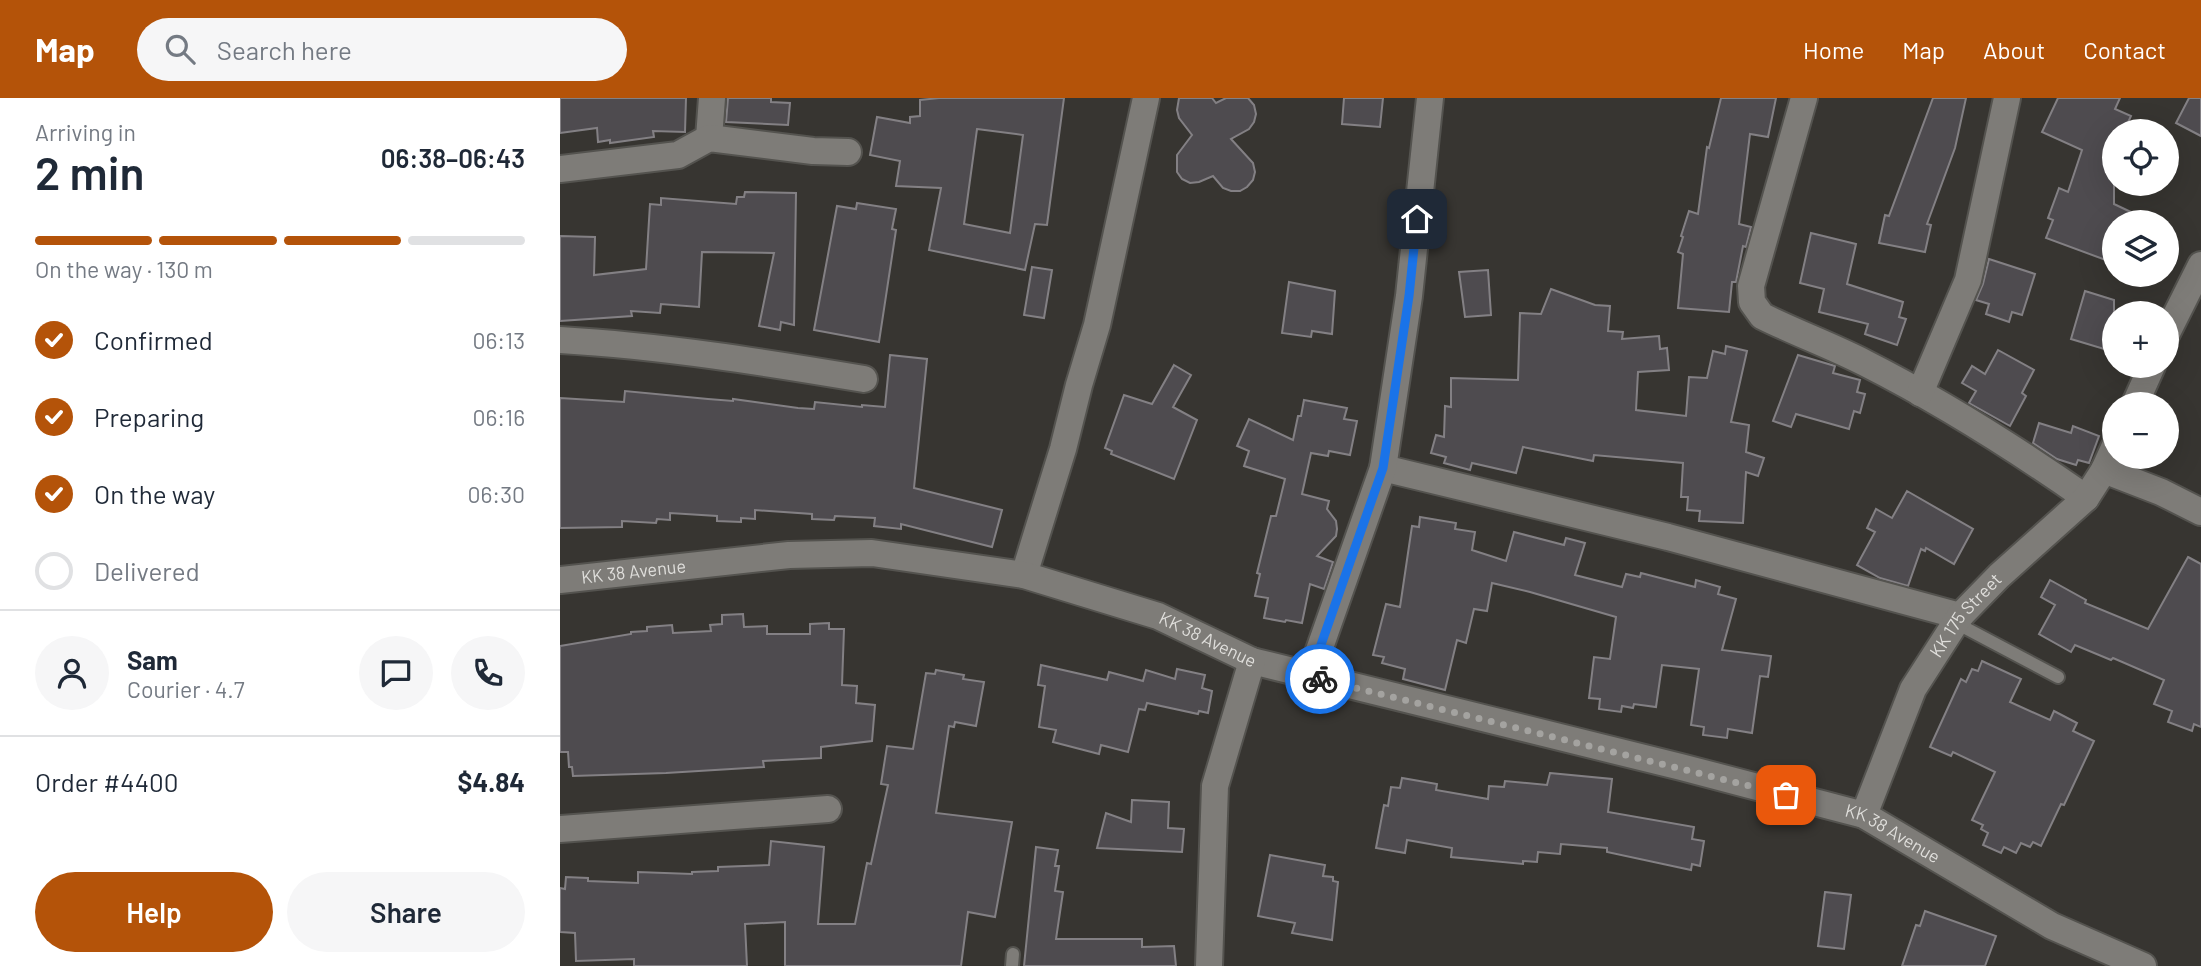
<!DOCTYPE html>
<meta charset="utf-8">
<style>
:root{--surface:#fff;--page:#f6f6f7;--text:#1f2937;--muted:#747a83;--line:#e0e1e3;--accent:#b45309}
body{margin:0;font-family:Barlow,sans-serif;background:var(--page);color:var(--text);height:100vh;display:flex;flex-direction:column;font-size:26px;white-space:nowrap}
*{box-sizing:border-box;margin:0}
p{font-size:23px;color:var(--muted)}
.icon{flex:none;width:38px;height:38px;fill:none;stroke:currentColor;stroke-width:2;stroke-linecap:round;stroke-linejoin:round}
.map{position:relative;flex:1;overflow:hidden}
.panel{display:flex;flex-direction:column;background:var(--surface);width:560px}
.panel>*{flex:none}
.buttons{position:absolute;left:1542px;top:21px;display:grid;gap:14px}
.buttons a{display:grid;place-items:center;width:77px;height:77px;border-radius:50%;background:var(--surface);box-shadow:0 7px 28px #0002;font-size:35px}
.pin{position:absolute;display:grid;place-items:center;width:60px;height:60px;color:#fff;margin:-30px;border-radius:14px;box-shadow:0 4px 10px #0006}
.courier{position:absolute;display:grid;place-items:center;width:70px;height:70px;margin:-35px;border:5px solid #1a73e8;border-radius:50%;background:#fff;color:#222;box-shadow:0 2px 9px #0007}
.overview em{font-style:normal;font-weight:600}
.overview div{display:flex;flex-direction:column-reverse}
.overview{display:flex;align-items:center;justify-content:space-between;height:119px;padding:0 35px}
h1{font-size:46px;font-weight:600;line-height:52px}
.bar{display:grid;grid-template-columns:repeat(4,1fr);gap:10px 7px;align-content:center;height:84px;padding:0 35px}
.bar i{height:9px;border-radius:5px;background:var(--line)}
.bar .active{background:var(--accent)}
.bar p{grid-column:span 4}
.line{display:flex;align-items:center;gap:18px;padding:0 35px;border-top:2px solid var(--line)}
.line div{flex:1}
.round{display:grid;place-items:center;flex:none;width:74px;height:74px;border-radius:37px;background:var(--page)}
ol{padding:0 35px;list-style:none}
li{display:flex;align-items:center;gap:21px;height:77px}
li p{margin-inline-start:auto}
li .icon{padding:7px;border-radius:50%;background:var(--accent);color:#fff;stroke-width:4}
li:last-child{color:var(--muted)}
li i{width:38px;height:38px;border:4px solid var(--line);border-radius:50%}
.primary-button{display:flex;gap:14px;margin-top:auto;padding:14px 35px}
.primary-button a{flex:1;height:80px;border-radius:42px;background:var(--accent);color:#fff;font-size:28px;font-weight:600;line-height:80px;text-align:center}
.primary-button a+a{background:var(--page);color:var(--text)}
header{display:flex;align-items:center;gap:42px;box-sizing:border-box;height:98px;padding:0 35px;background:var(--accent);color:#fff}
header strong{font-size:33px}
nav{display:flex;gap:38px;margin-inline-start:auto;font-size:24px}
.search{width:490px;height:63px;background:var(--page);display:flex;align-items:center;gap:18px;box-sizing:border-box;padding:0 24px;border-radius:38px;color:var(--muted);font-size:26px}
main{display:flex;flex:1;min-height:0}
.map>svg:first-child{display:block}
.building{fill:#4e4b4f;stroke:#838084;stroke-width:2;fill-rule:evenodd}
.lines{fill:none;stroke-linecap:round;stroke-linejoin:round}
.service-casing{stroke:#54534f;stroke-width:16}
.minor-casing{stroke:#54534f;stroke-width:30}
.service{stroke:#7e7c78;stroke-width:12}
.minor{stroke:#7e7c78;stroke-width:26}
.done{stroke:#a4a3a0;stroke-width:7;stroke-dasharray:0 12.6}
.route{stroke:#1a73e8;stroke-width:9}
.labels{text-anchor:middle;stroke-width:5;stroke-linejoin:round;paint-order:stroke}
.street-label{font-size:18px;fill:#dfdedb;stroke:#373531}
</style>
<header>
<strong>Map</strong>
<div class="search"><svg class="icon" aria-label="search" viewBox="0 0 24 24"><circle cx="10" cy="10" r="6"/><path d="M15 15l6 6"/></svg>Search here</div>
<nav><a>Home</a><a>Map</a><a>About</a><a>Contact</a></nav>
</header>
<main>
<section class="panel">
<div class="overview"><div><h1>2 min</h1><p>Arriving in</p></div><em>06:38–06:43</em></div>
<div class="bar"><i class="active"></i><i class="active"></i><i class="active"></i><i></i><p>On the way · 130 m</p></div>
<ol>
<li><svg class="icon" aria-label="check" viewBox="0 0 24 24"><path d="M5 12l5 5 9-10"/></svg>Confirmed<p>06:13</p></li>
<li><svg class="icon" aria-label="check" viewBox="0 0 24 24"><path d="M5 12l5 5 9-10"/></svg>Preparing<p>06:16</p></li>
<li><svg class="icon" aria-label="check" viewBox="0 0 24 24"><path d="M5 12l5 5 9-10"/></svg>On the way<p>06:30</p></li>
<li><i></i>Delivered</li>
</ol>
<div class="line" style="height:126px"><a class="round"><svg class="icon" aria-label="person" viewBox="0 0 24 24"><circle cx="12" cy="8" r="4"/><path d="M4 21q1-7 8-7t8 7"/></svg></a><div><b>Sam</b><p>Courier · 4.7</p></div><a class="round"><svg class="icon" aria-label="chat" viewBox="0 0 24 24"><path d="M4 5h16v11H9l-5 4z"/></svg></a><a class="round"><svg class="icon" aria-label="phone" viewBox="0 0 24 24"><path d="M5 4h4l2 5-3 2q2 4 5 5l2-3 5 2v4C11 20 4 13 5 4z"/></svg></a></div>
<div class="line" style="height:91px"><div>Order #4400</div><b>$4.84</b></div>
<div class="primary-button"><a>Help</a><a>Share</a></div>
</section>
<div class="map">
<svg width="1641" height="868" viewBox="0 0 1641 868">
<rect width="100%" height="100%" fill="#373531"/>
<!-- building -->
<g class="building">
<path d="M0,0h126l-1,34 -32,-1 1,6 -44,6v-3l-12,2 -1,-14 -37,5z"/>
<path d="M168,0h43v4l19,1 -2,22 -62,-3z"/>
<path d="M379,0h125l-17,127 -12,-1 -10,46 -96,-20 12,-62 -45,-2 4,-25 -30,-6 7,-38 33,6v-6l10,-1v-16zM417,31l46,6 -13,98 -46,-9z"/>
<path d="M619,0h33l4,5 10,-5h22l6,7 2,9 -2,8 -5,7 -18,10 22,24 2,9 -2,8 -6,7 -7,4h-9l-8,-3 -10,-12 -14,6 -9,1 -8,-4 -5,-7v-17l15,-20 -13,-17 -2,-8z"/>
<path d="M784,0h39l-3,29 -38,-3z"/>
<path d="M1161,0h55l-8,39 -18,-3 -11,90 12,3 -5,20 -3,-1 -7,36h-4l-3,30 -51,-4 5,-54 -5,-2 5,-15 -2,-1 8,-25 9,3 9,-67 2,1z"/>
<path d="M1373,0h33l-11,50 -28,76 4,1 -6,27 -46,-9 6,-28 4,1z"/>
<path d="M1498,0h62l-5,11 16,7 -7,15h-10v73l38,18h-38v41l-68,-25 7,-18 -5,-2 11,-30 9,4 14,-42 -40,-18z"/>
<path d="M1629,0h12v38l-25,-13z"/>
<path d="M185,94l51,1 -2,132 -13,-3 -1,8 -21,-4 15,-73 -72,-1 -3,55 -38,-3 -1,9 -29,-2 1,5 -72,5v-85l35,1 -1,38 52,-6 4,-65 11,1v-7l75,6 1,-7h7z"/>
<path d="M297,105l39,6 -4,20 4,1 -17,112 -65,-12 23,-124 19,3z"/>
<path d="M1251,135l45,11 -9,40 56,18 -4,15 7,2 -9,26 -32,-11 3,-10 -49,-12 5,-23 -24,-6z"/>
<path d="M1429,161l46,15 -13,41 -10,-3 -3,10 -23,-8 3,-10 -13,-4 7,-16z"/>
<path d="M472,169l20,3 -8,48 -20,-3z"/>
<path d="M928,172l3,45 -26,2 -6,-45z"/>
<path d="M729,184l46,9 -3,43 -20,-3 -1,6 -29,-4z"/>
<path d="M991,191l44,16 15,1 -2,25 15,1 -1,7 37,-3 1,13 7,-1 2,22 -31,2 -2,38 50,6 3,-39 18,1 6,-27 12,3 1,-8 21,5 -16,71 18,3 -3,27 18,6 -6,18 -12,-4 -3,51 -44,-2 1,-10 -13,-1 1,-13h-7l2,-34 -89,-8 -1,6 -70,-14 -7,26 -44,-10 -2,7 -26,-7 2,-6 -15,-4 5,-18 8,2 1,-31 6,1v-29l67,2 2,-67 21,1z"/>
<path d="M1525,193l29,9v52l-43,-13z"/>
<path d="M1438,252l36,20 -12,23 4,3 -16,30 -41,-23 7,-12 -14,-8 10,-17 13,8z"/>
<path d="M330,257l37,4 -13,129 88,22 -10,37 -91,-23v5l-27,-3 1,-8 -40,-2 -1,4 -22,-1v-5l-57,-4v9l-14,-1v4l-24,-1v-5l-47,-3v7l-13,-1 -1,4 -34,-2v6l-62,1v-130l64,4 1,-11 83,8 25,2v-2l65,9 16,1 1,-7 47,5v-2l23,2z"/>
<path d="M1238,257l37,11 -2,7 27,7 -3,12 8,2 -5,19 -6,-2 -5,18 -53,-15 -5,13 -18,-6z"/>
<path d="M614,267l17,10 -18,32 24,13 -23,59 -63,-25 1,-3 -7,-3 19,-53 28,9z"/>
<path d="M744,302l43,8 -3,11 13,2 -7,34 -21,-4 -1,5 -17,-3 -9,41 27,7 -2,8 9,12 1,8 -1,7 -19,20 16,6 -9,27 -14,-5 -8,39 -16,-3 -1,2 -21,-4 4,-20 -13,-2 5,-22 -3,-1 14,-57h5l9,-37 -41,-13 5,-15 -12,-5 12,-27 44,21 5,-24h3z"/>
<path d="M1479,325l32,10 2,-7 26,10 -10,27 -11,-3 -2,5 -19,-6 -24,-16z"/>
<path d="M1347,393l66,38 -19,35 -28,-16 -1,3 -4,-2 -13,37 -28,-8 -23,-13 18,-33 -8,-4 9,-19 16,9z"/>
<path d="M860,419l36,6 -1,6 20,3 -3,18 34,11 8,-29 50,13 2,-7 19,5 -10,32 47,12 4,-13 14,3 1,-4 54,14 1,-7 24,7 -2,7 18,5 -14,51 49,6 -3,21 -8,-1 -8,57 -24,-4 -1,9 -24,-3 1,-8 -13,-2 8,-56 -37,-4 -6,42 -22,-3 -1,4 -11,-2 -1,6 -22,-3 1,-10 -11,-1 5,-41 16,2 6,-42 -86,-25 -38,-9 -5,28 -13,-2 -8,34 -9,-3 -12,50 -42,-11 2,-10 -23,-6 2,-6 -11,-2 13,-51 14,3 12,-81 7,1z"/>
<path d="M1628,459l13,7v163l-7,-3 -2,7 -24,-9 4,-11 -18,-7 10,-24 -51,-22 -2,2 -36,-15 -4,7 -32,-18 16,-29 -14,-8 9,-17 36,20 -1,3 63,26z"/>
<path d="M183,516l1,13 23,-1v8h43v-10l19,-1v6h15l-2,56 15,1 -1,17 19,2 -3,36 -51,6v11l-58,3 1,6 -98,6 -93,3 -1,-9h-3l-1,-15h-8v-106l71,-12v-2l16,-1v-4l25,-2 1,8 38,-2 -1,-6 12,-1v-9z"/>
<path d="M1422,563l39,18 -11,23 40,18 4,-9 23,12 -4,8 21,10 -30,64 -3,-1 -20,42 -8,-4 -3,5 -9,-4 -5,10 -12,-6 -3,6 -18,-8 5,-12 -7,-4 2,-4 -11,-5 23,-48 -42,-20 -2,4 -21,-9 31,-68 5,3 6,-13 6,2z"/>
<path d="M481,567l66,15 2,-8 34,9 3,-11 29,9 2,-10 28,6 -3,13 10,3 -4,22 -9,-2 -1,3 -51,-11 -2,7 -6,-1 -11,43 -27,-7 -2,9 -46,-12 3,-12 -17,-3 6,-41 -7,-1z"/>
<path d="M376,572l28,5 -1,4 21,3 -8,44 -21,-4 -1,5 -5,-1 -13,87 76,9 -17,95 -27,-5 -7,54h-176v-44l-40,2 2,42h-113v-7l-58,2 -1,-28 -15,-1v-44l5,1 1,-12 22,1v3l50,2v-11l54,2v-2l26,-1v-4l51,-2 2,-24 53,6 -6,77h37l12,-61 4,1 17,-79 -7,-1 6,-38 26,3 13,-76 9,1z"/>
<path d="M990,675l62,6 -4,33 86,15 -2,12 12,2 -4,25 -8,-2 -1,6 -84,-18v-4l-46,-4 -1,10 -22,-2 -1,10 -14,-1v3l-72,-7 1,-9 -45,-8 -2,13 -29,-5 8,-43 4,1 3,-19 9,1 2,-10 35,6 -1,6 52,9 1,-13 15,1 1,-6 42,4z"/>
<path d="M572,702l37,2 -1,26 16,1 -2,23 -85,-4 9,-35 25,9z"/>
<path d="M476,749l22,3 -3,16h4l-4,25 8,1 -7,47h86v8l32,-1 2,20h-152z"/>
<path d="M710,757l55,10 -2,11 10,1v4l5,1 -6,58 -40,-7 3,-10 -37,-7z"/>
<path d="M1265,794l26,3 -7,54 -26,-3z"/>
<path d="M1365,813l71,25 -11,30h-83l14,-41 4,1z"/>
</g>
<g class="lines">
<!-- service casing -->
<g class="service-casing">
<g id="service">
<path d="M1396,525l102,54"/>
<path d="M452,868l1,-12"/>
</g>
</g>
<!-- minor casing -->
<g class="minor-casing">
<g id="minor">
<path d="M1244,0l-53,188 1,16 10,14c34,17 70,30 103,47 77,39 151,86 221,135"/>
<path d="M149,40l3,-40"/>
<path d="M0,71l118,-14 31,-17 104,13 35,1"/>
<path d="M1606,237l35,-70"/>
<path d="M0,242c102,6 203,22 304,39"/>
<path d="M1360,295l48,-113 39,-182"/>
<path d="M1575,306l17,-38"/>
<path d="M823,370l285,69 292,79"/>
<path d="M1544,372l57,22 40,20"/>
<path d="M464,477l39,-126 16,-64 18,-60 49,-227"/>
<path id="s1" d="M0,482l229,-25 83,-2 152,22 134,41 94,45 429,106 183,48 188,111 91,40"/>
<path d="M750,578l73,-208 26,-172 21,-198"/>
<path id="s2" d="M1304,717l49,-126 47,-73 39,-40 87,-78 18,-28 10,-22"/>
<path d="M0,731l268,-20"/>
<path d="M649,868l6,-180 37,-125"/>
</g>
</g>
<!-- service -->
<use href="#service" class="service"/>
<!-- minor -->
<use href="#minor" class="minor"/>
</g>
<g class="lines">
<!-- done -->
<path class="done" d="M760,581l466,116"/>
<!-- route -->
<path class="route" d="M760,581l-10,-3 73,-208 26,-172 8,-77"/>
</g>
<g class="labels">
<!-- street labels -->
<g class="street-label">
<text dy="6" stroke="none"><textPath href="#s1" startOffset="74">KK 38 Avenue</textPath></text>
<text dy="6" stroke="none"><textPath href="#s2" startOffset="226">KK 175 Street</textPath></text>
<text dy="6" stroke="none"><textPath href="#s1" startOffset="662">KK 38 Avenue</textPath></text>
<text dy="6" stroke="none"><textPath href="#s1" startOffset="1376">KK 38 Avenue</textPath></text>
</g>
</g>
</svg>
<div class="buttons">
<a><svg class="icon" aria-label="locate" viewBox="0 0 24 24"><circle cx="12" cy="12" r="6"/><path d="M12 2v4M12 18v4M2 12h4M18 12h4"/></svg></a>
<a><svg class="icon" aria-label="layers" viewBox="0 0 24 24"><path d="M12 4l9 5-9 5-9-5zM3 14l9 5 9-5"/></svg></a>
<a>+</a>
<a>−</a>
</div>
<div class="pin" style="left:1226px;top:697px;background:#ea580c"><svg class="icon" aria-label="bag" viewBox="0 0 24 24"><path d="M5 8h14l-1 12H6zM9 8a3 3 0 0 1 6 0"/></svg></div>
<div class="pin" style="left:857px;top:121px;background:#1f2937"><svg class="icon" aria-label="home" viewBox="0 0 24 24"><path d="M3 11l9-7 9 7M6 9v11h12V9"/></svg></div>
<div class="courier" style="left:760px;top:581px"><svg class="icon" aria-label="bike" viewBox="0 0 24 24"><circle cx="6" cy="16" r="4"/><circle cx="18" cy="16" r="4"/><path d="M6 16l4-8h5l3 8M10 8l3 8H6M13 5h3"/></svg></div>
</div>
</main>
